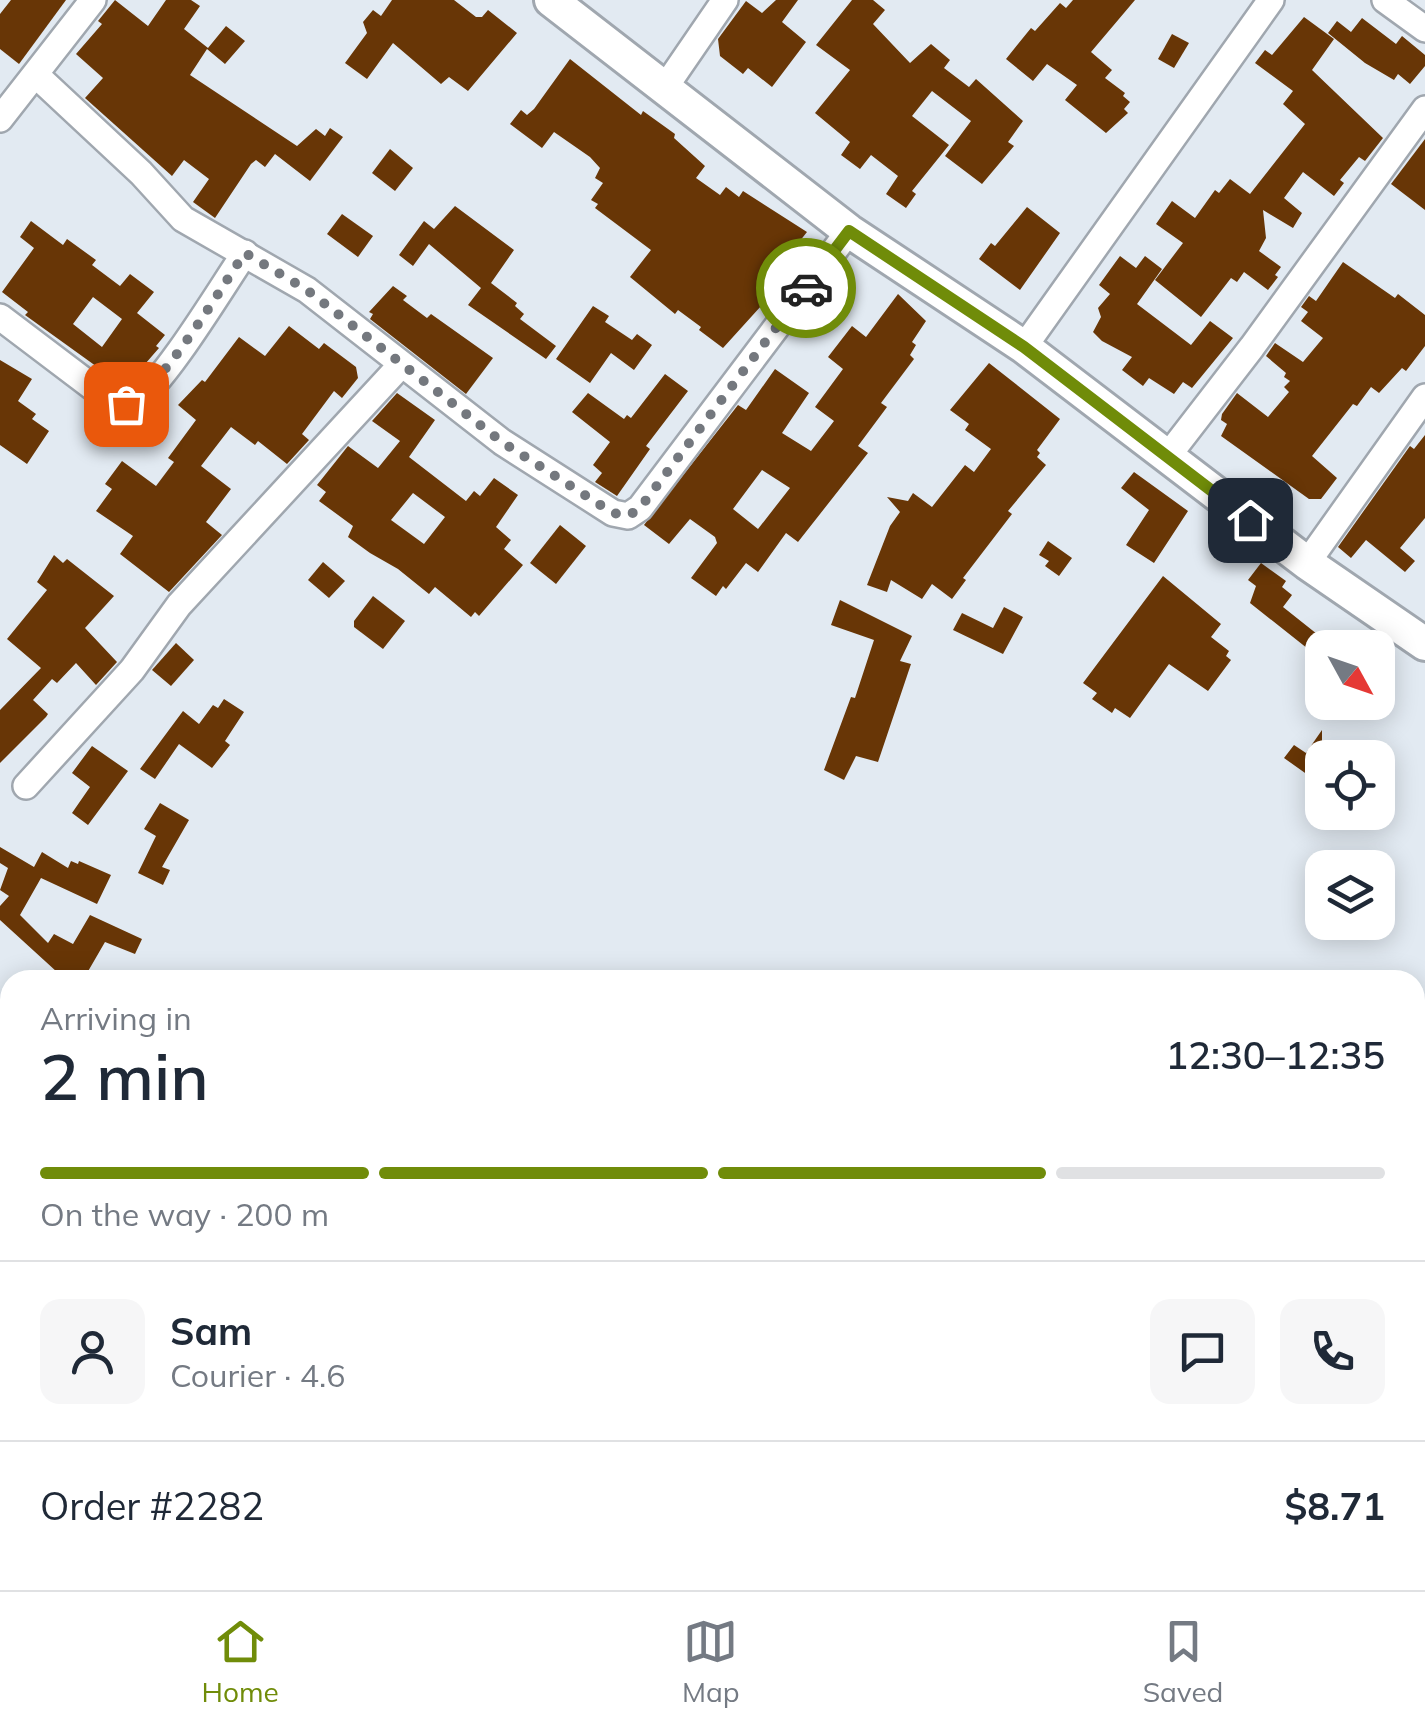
<!DOCTYPE html>
<meta charset="utf-8">
<style>
:root{--surface:#fff;--page:#f6f6f7;--text:#1f2937;--muted:#747a83;--line:#e0e1e3;--accent:#708c09}
body{margin:0;font-family:Mulish,sans-serif;background:var(--page);color:var(--text);height:100vh;display:flex;flex-direction:column;font-size:38px;white-space:nowrap}
*{box-sizing:border-box;margin:0}
p{font-size:32px;color:var(--muted)}
.icon{flex:none;width:55px;height:55px;fill:none;stroke:currentColor;stroke-width:2;stroke-linecap:round;stroke-linejoin:round}
.map{position:relative;flex:1;overflow:hidden}
.side{position:absolute;left:0px;top:970px;width:1425px;height:620px;display:flex;flex-direction:column;background:var(--surface);border-radius:30px 30px 0 0;box-shadow:0 5px 25px #0003}
.side>*{flex:none}
.needle{width:65px;rotate:130deg}
.controls{position:absolute;left:1305px;top:630px;display:grid;gap:20px}
.controls a{display:grid;place-items:center;width:90px;height:90px;border-radius:20px;background:var(--surface);box-shadow:0 5px 25px #0003;font-size:50px}
.pin{position:absolute;display:grid;place-items:center;width:85px;height:85px;color:#fff;margin:-42px;border-radius:20px;box-shadow:0 5px 15px #0006}
.courier{position:absolute;display:grid;place-items:center;width:100px;height:100px;margin:-50px;border:8px solid #708c09;border-radius:50%;background:#fff;color:#222;box-shadow:0 2px 12px #0007}
.summary em{font-style:normal;font-weight:600}
.summary div{display:flex;flex-direction:column-reverse}
.summary{display:flex;align-items:center;justify-content:space-between;height:170px;padding:0 40px}
h1{font-size:65px;font-weight:600;line-height:75px}
.bar{display:grid;grid-template-columns:repeat(4,1fr);gap:15px 10px;align-content:center;height:120px;padding:0 40px}
.bar i{height:12px;border-radius:8px;background:var(--line)}
.bar .active{background:var(--accent)}
.bar p{grid-column:span 4}
.line{display:flex;align-items:center;gap:25px;padding:0 40px;border-top:2px solid var(--line)}
.line div{flex:1}
.round{display:grid;place-items:center;flex:none;width:105px;height:105px;border-radius:20px;background:var(--page)}
.tabs{display:flex;justify-content:space-around;align-items:center;height:140px;border-top:2px solid var(--line);background:var(--surface);font-size:28px;color:var(--muted)}
.tabs a{display:grid;justify-items:center;gap:5px}
.tabs .active{color:var(--accent)}
.map>svg:first-child{display:block}
.water{fill:#399aa6}
.building{fill:#683606;fill-rule:evenodd}
.lines{fill:none;stroke-linecap:round;stroke-linejoin:round}
.minor-casing{stroke:#a0a7af;stroke-width:30}
.major-casing{stroke:#a0a7af;stroke-width:38}
.minor{stroke:#fff;stroke-width:25}
.major{stroke:#fff;stroke-width:32}
.done{stroke:#74787e;stroke-width:10;stroke-dasharray:0 18}
.route{stroke:#708c09;stroke-width:12}
</style>
<div class="map">
<svg width="1425" height="1590" viewBox="0 0 1425 1590">
<rect width="100%" height="100%" fill="#e2eaf2"/>
<!-- water -->
<g class="water">
<path d="M0,1428l10,1v151h213l-15,10h-208z"/>
<path d="M291,1580h935l16,10h-946z"/>
</g>
<!-- building -->
<g class="building">
<path d="M11,0h55l-47,64 -19,-15v-35z"/>
<path d="M115,0l33,26 18,-26h25l9,6 -16,23 24,19 18,-22 19,15 -20,23 -18,-15 -17,26 107,71 19,-17 9,7 5,-8 13,9 -33,44 -35,-27 -10,13 -9,-7 -5,4 -36,54 -22,-16 16,-23 -25,-19 -12,16 -87,-78 18,-20 -27,-24 26,-30 -4,-3z"/>
<path d="M392,0h62l22,17h6l6,-7 29,23 -49,58 -19,-14 -8,7 -48,-41 -26,36 -22,-16 22,-30 -4,-11 10,-12 8,6z"/>
<path d="M776,0h22l-16,22 24,20 -34,45 -24,-19 -5,6 -23,-18 -2,-17 28,-38 16,12z"/>
<path d="M852,0h21l12,10 -12,14 37,39 21,-19 19,16 -6,8 25,19 7,-8 47,42 -15,21 6,4 -32,38 -37,-28 26,-35 -39,-30 -20,25 37,29 -37,46 4,3 -10,14 -20,-14 12,-18 -27,-21 -11,14 -19,-14 9,-13 -35,-29 35,-43 -34,-25z"/>
<path d="M1073,0h62l-44,52 21,18 -7,8 20,15 -2,3 7,6 -6,7 4,4 -22,20 -41,-33 12,-15 -30,-21 -14,17 -27,-22 25,-31 4,3 25,-28 6,5z"/>
<path d="M1304,17l30,22 -22,31 71,68 -18,23 -6,-4 -19,23 4,3 -10,13 -31,-24 -19,26 18,15 -9,15 -30,-18 3,28 -7,13 22,16 -6,8 3,2 -10,13 -24,-18 -7,10 -6,-4 -30,39 -46,-37 28,-37 -27,-19 16,-23 23,17 20,-28 4,3 11,-14 20,15 55,-70 -22,-20 10,-13 -38,-28 10,-13 7,5z"/>
<path d="M1362,18l34,26 6,-8 23,19v11l-15,18 -12,-10 -4,6 -29,-17 -37,-30 9,-12 14,11z"/>
<path d="M1172,34l17,9 -15,25 -16,-9z"/>
<path d="M570,59l71,56 2,-4 32,23 -1,4 31,28 -9,12 24,17 6,-8 13,10 4,-6 64,41 -8,10 11,8 -11,14 -15,-10 -25,33 12,8 -48,53 -24,-18 2,-3 -23,-17 -3,4 -45,-37 21,-27 -56,-42 3,-4 -7,-4 12,-17 -8,-5 5,-10 -10,-11 -36,-25 -12,16 -32,-24 11,-14 6,5 7,-6z"/>
<path d="M1425,139v71l-34,-26z"/>
<path d="M390,149l23,19 -18,23 -23,-18z"/>
<path d="M455,206l59,44 -23,33 26,20 -2,3 9,8 -4,5 36,27 -10,13 -78,-54 13,-17 -52,-44 -16,22 -14,-11 25,-34 10,8z"/>
<path d="M1027,207l33,26 -40,57 -41,-31 12,-16 4,3z"/>
<path d="M342,214l31,22 -15,21 -31,-23z"/>
<path d="M31,221l32,24 4,-6 29,21 -4,5 28,21 10,-12 24,18 -17,21 28,22 -9,11 3,2 -34,39 -100,-72 3,-3 -26,-20 32,-44 -14,-11zM93,297l29,22 -20,28 -29,-23z"/>
<path d="M1120,256l16,12 9,-12 17,13 -25,35 54,41 19,-24 23,17 -41,50 -9,-6 -9,12 -25,-16 -6,8 -21,-16 10,-13 -30,-16 -9,-9 8,-15 -3,-9 12,-14 -11,-9z"/>
<path d="M1343,262l52,36 3,-4 27,21v31l-19,25 -4,-3 -23,25 -8,-6 -14,19 -4,-2 -41,52 25,22 -16,21h-12l-88,-63 6,-12 -6,-4 1,-6 15,-21 31,24 21,-25 -5,-5 6,-6 -6,-4 2,-4 -20,-17 9,-13 28,19 20,-24 -22,-17 7,-9 -7,-5 8,-11 7,5z"/>
<path d="M393,286l14,10 -4,4 24,18 4,-4 62,44 -27,36 -96,-75 3,-5 -4,-2z"/>
<path d="M898,294l28,27 -14,21 4,3 -6,10 4,4 -33,44 6,4 -29,39 10,7 -70,89 -12,-9 -28,39 -12,-9 -20,26 -3,-3 -7,10 -25,-18 26,-35 -2,-6 -25,-18 -21,25 -25,-19 94,-120 8,5 29,-41 34,24 -27,40 29,18 23,-30 -19,-14 28,-38 -15,-12 24,-31 14,11zM762,470l28,18 -32,41 -25,-20z"/>
<path d="M593,306l16,10 -4,6 27,18 5,-6 15,11 -18,25 -23,-17 -21,30 -34,-24z"/>
<path d="M289,326l30,23 5,-6 32,24 2,11 -16,20 -8,-7 -32,43 7,6 -22,24 -29,-23 -3,4 -24,-18 -30,39 30,23 -25,33 16,13 -53,57 -49,-38 13,-18 -37,-25 16,-22 -7,-5 17,-23 34,25 18,-24 -6,-4 28,-38 -18,-15 24,-25 3,2 34,-45 26,19z"/>
<path d="M0,360l32,19 -14,22 18,13 -4,5 17,12 -22,33 -27,-19z"/>
<path d="M989,363l71,56 -23,31 3,3 -3,4 9,8 -38,46 4,3 -49,64 3,2 -14,19 -20,-15 -10,15 -31,-19 -4,12 -20,-7 23,-59 10,-14 -13,-15 21,4 5,-8 19,14 33,-42 9,7 17,-23 -26,-19 4,-6 -19,-14z"/>
<path d="M665,374l23,17 -42,55 4,3 -33,47 -22,-14 7,-9 -9,-8 17,-23 -38,-30 16,-19 36,26 3,-4 4,3z"/>
<path d="M397,393l38,27 -26,37 57,44 8,-10 6,5 14,-18 24,17 -22,32 15,13 -7,9 19,16 -44,51 -4,-4 -4,5 -36,-30 -6,7 -31,-25 -28,-16 -22,-16 5,-11 -34,-25 7,-9 -9,-7 31,-39 30,22 22,-27 -28,-20zM413,493l32,24 -21,27 -33,-24z"/>
<path d="M1425,435v83l-25,30 15,13 -10,11 -39,-32 -15,18 -13,-11 72,-101 4,3z"/>
<path d="M1134,472l54,39 -34,52 -28,-18 23,-35 -28,-22z"/>
<path d="M560,525l26,21 -30,38 -26,-21z"/>
<path d="M1048,541l24,17 -13,18 -14,-10 4,-5 -10,-6z"/>
<path d="M54,555l9,8 4,-4 47,37 -29,32 32,34 -21,23 -20,-22 -19,20 -5,-4 -19,21 15,14 -2,3 -46,46v-53l41,-42 -34,-29 40,-49 -10,-8z"/>
<path d="M323,562l22,19 -16,17 -21,-18z"/>
<path d="M1261,563l25,18 -4,6 10,8 -9,12 39,31v22l-72,-57 6,-17 -8,-6z"/>
<path d="M1163,576l58,48 -10,13 18,14 -3,5 5,4 -23,31 -39,-27 -39,54 -15,-10 -3,5 -20,-14 5,-6 -14,-10z"/>
<path d="M373,596l32,25 -22,28 -29,-22v-6z"/>
<path d="M840,600l72,36 -12,25 11,3 -33,98 -22,-6 -12,24 -20,-10 27,-73 4,1 19,-58 -43,-15z"/>
<path d="M1004,607l19,10 -20,37 -50,-24 9,-17 31,15z"/>
<path d="M176,643l18,17 -23,26 -19,-16z"/>
<path d="M224,699l20,13 -19,29 5,4 -18,23 -33,-24 -24,35 -15,-10 43,-58 16,13 14,-19 5,3z"/>
<path d="M1322,730v55l-38,-27 10,-13 12,8z"/>
<path d="M92,746l36,25 -40,54 -16,-12 18,-26 -18,-14z"/>
<path d="M160,803l29,17 -27,47 8,3 -7,15 -25,-12 18,-37 -12,-7z"/>
<path d="M0,847l34,20 8,-15 26,16 3,-7 7,3 1,-3 32,14 -14,29 -56,-26 -21,37 28,28 6,-9 19,10 17,-29 52,24 -7,15 -30,-12 -22,38h-19l-9,-5 2,-3 -57,-52v-14l9,-10 -9,-6 8,-22 -8,-5z"/>
</g>
<g class="lines">
<!-- minor casing -->
<g class="minor-casing">
<g id="minor">
<path d="M1385,0l40,29"/>
<path d="M36,75l105,98 42,46 124,71 195,152 111,71 15,3 12,-8 209,-277"/>
<path d="M666,86l59,-86"/>
<path d="M0,119l93,-119"/>
<path d="M0,317l107,81c9,5 20,9 30,2 28,-18 86,-115 108,-147"/>
<path d="M1024,347l247,-347"/>
<path d="M1167,457l85,-110 173,-238"/>
<path d="M1307,563l118,-166"/>
<path d="M26,786l106,-116 47,-65 221,-239"/>
</g>
</g>
<!-- major casing -->
<g class="major-casing">
<path id="major" d="M551,0l298,231 175,116 283,216 118,81"/>
</g>
<!-- minor -->
<use href="#minor" class="minor"/>
<!-- major -->
<use href="#major" class="major"/>
</g>
<g class="lines">
<!-- done -->
<path class="done" d="M126,404c35,-13 95,-117 119,-151l62,37 195,152 111,71 15,3 12,-8 166,-220"/>
<!-- route -->
<path class="route" d="M806,288l43,-57 175,116 226,173"/>
</g>
</svg>
<div class="controls">
<a><svg class="needle" viewBox="-14 -14 28 28"><path d="M0-13l5 13h-10z" fill="#e53935"/><path d="M0 13l5-13h-10z" fill="#747a83"/></svg></a>
<a><svg class="icon" aria-label="locate" viewBox="0 0 24 24"><circle cx="12" cy="12" r="6"/><path d="M12 2v4M12 18v4M2 12h4M18 12h4"/></svg></a>
<a><svg class="icon" aria-label="layers" viewBox="0 0 24 24"><path d="M12 4l9 5-9 5-9-5zM3 14l9 5 9-5"/></svg></a>
</div>
<div class="pin" style="left:126px;top:404px;background:#ea580c"><svg class="icon" aria-label="bag" viewBox="0 0 24 24"><path d="M5 8h14l-1 12H6zM9 8a3 3 0 0 1 6 0"/></svg></div>
<div class="pin" style="left:1250px;top:520px;background:#1f2937"><svg class="icon" aria-label="home" viewBox="0 0 24 24"><path d="M3 11l9-7 9 7M6 9v11h12V9"/></svg></div>
<div class="courier" style="left:806px;top:288px"><svg class="icon" aria-label="car" viewBox="0 0 24 24"><path d="M5 17H2v-5l4-1 3-4h7l3 4 3 1v5h-3M9 17h6M6 11h13"/><circle cx="7" cy="17" r="2"/><circle cx="17" cy="17" r="2"/></svg></div>
<section class="side">
<div class="summary"><div><h1>2 min</h1><p>Arriving in</p></div><em>12:30–12:35</em></div>
<div class="bar"><i class="active"></i><i class="active"></i><i class="active"></i><i></i><p>On the way · 200 m</p></div>
<div class="line" style="height:180px"><a class="round"><svg class="icon" aria-label="person" viewBox="0 0 24 24"><circle cx="12" cy="8" r="4"/><path d="M4 21q1-7 8-7t8 7"/></svg></a><div><b>Sam</b><p>Courier · 4.6</p></div><a class="round"><svg class="icon" aria-label="chat" viewBox="0 0 24 24"><path d="M4 5h16v11H9l-5 4z"/></svg></a><a class="round"><svg class="icon" aria-label="phone" viewBox="0 0 24 24"><path d="M5 4h4l2 5-3 2q2 4 5 5l2-3 5 2v4C11 20 4 13 5 4z"/></svg></a></div>
<div class="line" style="height:130px"><div>Order #2282</div><b>$8.71</b></div>
</section>
</div>
<nav class="tabs">
<a class="active"><svg class="icon" aria-label="home" viewBox="0 0 24 24"><path d="M3 11l9-7 9 7M6 9v11h12V9"/></svg>Home</a>
<a><svg class="icon" aria-label="map" viewBox="0 0 24 24"><path d="M3 6l6-2 6 2 6-2v14l-6 2-6-2-6 2zM9 4v14M15 6v14"/></svg>Map</a>
<a><svg class="icon" aria-label="saved" viewBox="0 0 24 24"><path d="M7 4h10v16l-5-4-5 4z"/></svg>Saved</a>
</nav>
